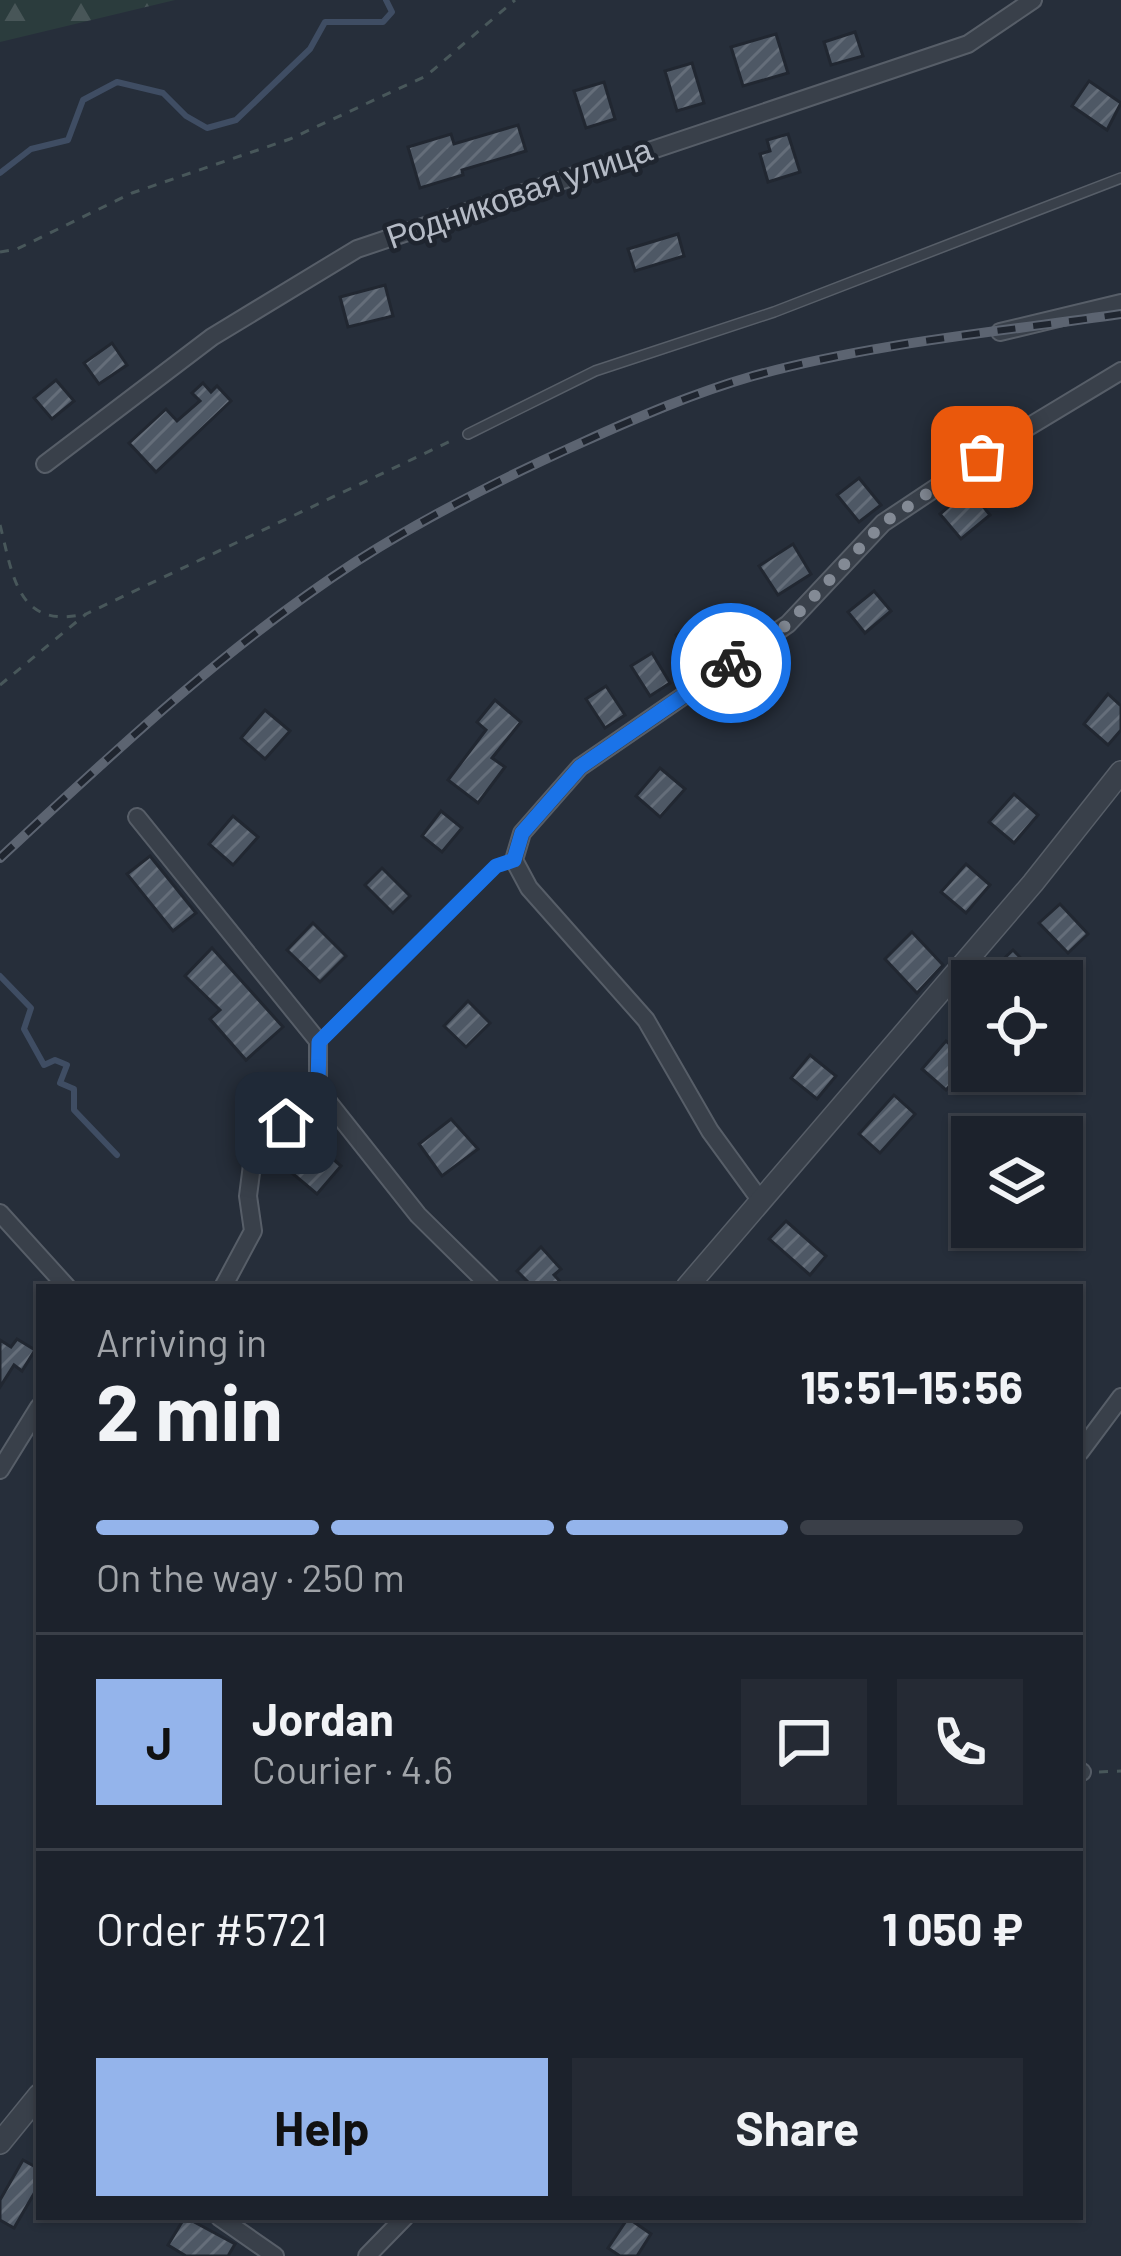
<!DOCTYPE html>
<meta charset="utf-8">
<style>
:root{--surface:#1c222c;--page:#252a34;--text:#f1f3f6;--muted:#a0a4a9;--line:#3a3f48;--accent:#94b4eb}
body{margin:0;font-family:Barlow,sans-serif;background:var(--page);color:var(--text);height:100vh;display:flex;flex-direction:column;font-size:45px;white-space:nowrap}
*{box-sizing:border-box;margin:0}
p{font-size:39px;color:var(--muted)}
.icon{flex:none;width:66px;height:66px;fill:none;stroke:currentColor;stroke-width:2;stroke-linecap:round;stroke-linejoin:round}
.map{position:relative;flex:1;overflow:hidden}
.details{position:absolute;left:36px;top:1284px;width:1047px;height:936px;display:flex;flex-direction:column;background:var(--surface);border-radius:0px;box-shadow:0 3px 9px #0004,0 0 0 3px var(--line)}
.details>*{flex:none}
.tools{position:absolute;left:951px;top:960px;display:grid;gap:24px}
.tools a{display:grid;place-items:center;width:132px;height:132px;border-radius:0px;background:var(--surface);box-shadow:0 3px 9px #0004,0 0 0 3px var(--line);font-size:60px}
.pin{position:absolute;display:grid;place-items:center;width:102px;height:102px;color:#fff;margin:-51px;border-radius:24px;box-shadow:0 6px 18px #0006}
.courier{position:absolute;display:grid;place-items:center;width:120px;height:120px;margin:-60px;border:9px solid #1a73e8;border-radius:50%;background:#fff;color:#222;box-shadow:0 3px 15px #0007}
.head em{font-style:normal;font-weight:700}
.head div{display:flex;flex-direction:column-reverse}
.head{display:flex;align-items:center;justify-content:space-between;height:204px;padding:0 60px}
h1{font-size:78px;font-weight:700;line-height:90px}
.bar{display:grid;grid-template-columns:repeat(4,1fr);gap:18px 12px;align-content:center;height:144px;padding:0 60px}
.bar i{height:15px;border-radius:9px;background:var(--line)}
.bar .current{background:var(--accent)}
.bar p{grid-column:span 4}
.line{display:flex;align-items:center;gap:30px;padding:0 60px;border-top:3px solid var(--line)}
.line div{flex:1}
.round{display:grid;place-items:center;flex:none;width:126px;height:126px;border-radius:0px;background:var(--page)}
.button{display:flex;gap:24px;margin-top:auto;padding:24px 60px}
.button a{flex:1;height:138px;border-radius:0px;background:var(--accent);color:#111;font-size:48px;font-weight:700;line-height:138px;text-align:center}
.button a+a{background:var(--page);color:var(--text)}
.map>svg:first-child{display:block}
.forest{fill:url(#forest-firs)}
.lines{fill:none;stroke-linecap:round;stroke-linejoin:round}
.stream{stroke:#3f4d63;stroke-width:6}
.building{fill:url(#building-hatch);stroke:#212731;stroke-width:3}
.service-casing{stroke:#575e68;stroke-width:12}
.minor-casing{stroke:#575e68;stroke-width:20}
.tertiary-casing{stroke:#575e68;stroke-width:24}
.path{stroke:#48575a;stroke-width:3;stroke-dasharray:9 9;stroke-linecap:butt}
.service{stroke:#39404a;stroke-width:9}
.minor{stroke:#39404a;stroke-width:16}
.tertiary{stroke:#39404a;stroke-width:21}
.rail-casing{stroke:#5c6471;stroke-width:10}
.rail{stroke:#1f252f;stroke-width:6;stroke-dasharray:18;stroke-linecap:butt}
.done{stroke:#838a95;stroke-width:12;stroke-dasharray:0 21.6}
.route{stroke:#1a73e8;stroke-width:15}
.labels{text-anchor:middle;stroke-width:9;stroke-linejoin:round;paint-order:stroke}
.street-label{font-size:33px;fill:#b5bbc6;stroke:#1f252f}
</style>
<div class="map">
<svg width="1121" height="2256" viewBox="0 0 1121 2256">
<defs>
<pattern id="forest-firs" width="22" height="20" patternUnits="userSpaceOnUse" patternTransform="scale(3)"><rect width="22" height="20" fill="#2b3c3d"/><path d="M5 1l3.5 6h-7zM16 11l3.5 6h-7z" fill="#485658"/></pattern>
<pattern id="building-hatch" width="6" height="6" patternUnits="userSpaceOnUse" patternTransform="scale(3)"><rect width="6" height="6" fill="#4e5865"/><path d="M-1 1l2-2M0 6l6-6M5 7l2-2" fill="none" stroke="#656e7a"/></pattern>
</defs>
<rect width="100%" height="100%" fill="#262e3a"/>
<!-- forest -->
<path class="forest" d="M0,0h175l-175,42z"/>
<g class="lines">
<!-- stream -->
<g class="stream">
<path d="M0,173l31,-24 37,-9 15,-40 34,-18 46,11 23,23 21,12 29,-8 74,-71 15,-27h58l9,-10 -6,-12"/>
<path d="M0,976l31,32 -7,21 20,36 11,-5 12,5 -7,18 14,6v21l43,45"/>
</g>
</g>
<!-- building -->
<g class="building">
<path d="M855,32l8,24 -32,9 -7,-23z"/>
<path d="M776,34l12,39 -45,13 -12,-39z"/>
<path d="M692,63l12,40 -27,8 -12,-40z"/>
<path d="M1089,81l32,22 -14,27 -35,-24z"/>
<path d="M604,82l11,37 -29,9 -12,-37z"/>
<path d="M518,125l8,26 -64,19 1,5 -43,13 -12,-41 43,-13 3,10z"/>
<path d="M788,134l12,38 -32,10 -8,-28 10,-3 -3,-11z"/>
<path d="M678,234l6,22 -49,15 -7,-22z"/>
<path d="M385,285l8,31 -45,11 -8,-30z"/>
<path d="M112,343l15,22 -28,19 -15,-21z"/>
<path d="M56,380l18,21 -22,18 -18,-21z"/>
<path d="M203,383l8,9 6,-6 14,15 -75,71 -27,-29 37,-34 11,12 23,-20 -8,-8z"/>
<path d="M859,478l22,27 -22,17 -22,-27z"/>
<path d="M969,489l21,26 -29,24 -21,-25z"/>
<path d="M793,544l18,30 -33,21 -19,-29z"/>
<path d="M874,591l17,20 -26,22 -17,-21z"/>
<path d="M708,615l20,32 -32,20 -20,-32z"/>
<path d="M652,653l18,30 -20,13 -19,-30z"/>
<path d="M606,686l19,29 -20,13 -19,-29z"/>
<path d="M1108,694l13,12v24l-13,15 -24,-21z"/>
<path d="M495,700l26,22 -29,36 13,9 -27,36 -30,-23 38,-50 -9,-8z"/>
<path d="M265,710l25,21 -25,28 -24,-21z"/>
<path d="M660,768l25,21 -25,28 -24,-21z"/>
<path d="M1014,794l24,21 -24,28 -25,-21z"/>
<path d="M441,811l21,17 -20,24 -20,-16z"/>
<path d="M233,816l25,21 -25,28 -24,-21z"/>
<path d="M150,856l46,57 -23,18 -46,-57z"/>
<path d="M966,864l24,21 -24,28 -25,-21z"/>
<path d="M382,868l28,28 -17,17 -28,-28z"/>
<path d="M1060,904l28,30 -20,19 -29,-30z"/>
<path d="M313,923l33,33 -26,26 -33,-32z"/>
<path d="M912,932l31,33 -26,28 -32,-34z"/>
<path d="M212,948l71,79 -37,33 -36,-41 10,-9 -35,-34z"/>
<path d="M1013,950l30,31h-36l-13,-13z"/>
<path d="M468,1001l22,22 -24,24 -22,-21z"/>
<path d="M946,1041l25,21 -25,28 -24,-21z"/>
<path d="M810,1055l26,21 -19,23 -26,-21z"/>
<path d="M894,1095l21,19 -35,39 -21,-19z"/>
<path d="M451,1119l27,30 -36,27 -23,-32z"/>
<path d="M317,1145l24,21 -24,28 -25,-21z"/>
<path d="M786,1221l40,35 -16,19 -41,-36z"/>
<path d="M541,1247l20,22 -7,6 11,12h-32l-16,-16z"/>
<path d="M17,1339l18,11 -13,21 -8,-6 -14,22v-47l11,7z"/>
<path d="M23,2160l16,9v16l-25,43 -14,-8v-20z"/>
<path d="M185,2217l50,27 -7,12h-42l-18,-11z"/>
<path d="M628,2218l23,16 -14,22h-17l-12,-8z"/>
</g>
<g class="lines">
<!-- service casing -->
<g class="service-casing">
<g id="service">
<path d="M468,434l127,-63 179,-59 347,-134"/>
<path d="M318,1041l178,-175 18,-6"/>
</g>
</g>
<!-- minor casing -->
<g class="minor-casing">
<g id="minor">
<path d="M1000,332l121,-29"/>
<path d="M45,464l167,-127 145,-88 611,-205 65,-44"/>
<path d="M137,817l181,224v48l100,126 73,72"/>
<path d="M761,1201l-51,-70 -64,-111 -117,-132 -15,-28 8,-27 58,-66 208,-143 95,-101 132,-88 106,-64"/>
<path d="M0,1213l67,74"/>
<path d="M223,1287l30,-56 -5,-35 5,-39 65,-68"/>
<path d="M1080,1452l41,-55"/>
<path d="M0,1470l39,-63"/>
<path d="M1080,1771l2,1"/>
<path d="M219,2217l56,39"/>
<path d="M367,2256l38,-39"/>
</g>
</g>
<!-- tertiary casing -->
<g class="tertiary-casing">
<g id="tertiary">
<path d="M687,1287l346,-404 88,-111"/>
<path d="M0,2143l39,-48"/>
</g>
</g>
<!-- path -->
<g class="path">
<path d="M0,252l17,-3 115,-56 158,-54 136,-63 89,-76"/>
<path d="M0,525c13,50 17,105 85,89"/>
<path d="M0,685l86,-71 369,-175"/>
<path d="M1099,1772l22,-1"/>
</g>
<!-- service -->
<use href="#service" class="service"/>
<!-- minor -->
<use href="#minor" class="minor"/>
<!-- tertiary -->
<use href="#tertiary" class="tertiary"/>
<!-- rail casing -->
<g class="rail-casing">
<path id="rail" d="M0,858c113,-105 227,-213 357,-297 72,-46 148,-84 226,-119 55,-25 111,-49 170,-66 119,-33 246,-44 368,-62"/>
</g>
<!-- rail -->
<use href="#rail" class="rail"/>
</g>
<g class="lines">
<!-- done -->
<path class="done" d="M731,663l57,-39 95,-101 99,-66"/>
<!-- route -->
<path class="route" d="M286,1123l32,-34 1,-47 177,-176 18,-6 8,-27 58,-66 151,-104"/>
</g>
<g class="labels">
<!-- street labels -->
<g class="street-label">
<text transform="translate(519 193) rotate(-19)" y="12">Родниковая улица</text>
</g>
</g>
</svg>
<div class="tools">
<a><svg class="icon" aria-label="locate" viewBox="0 0 24 24"><circle cx="12" cy="12" r="6"/><path d="M12 2v4M12 18v4M2 12h4M18 12h4"/></svg></a>
<a><svg class="icon" aria-label="layers" viewBox="0 0 24 24"><path d="M12 4l9 5-9 5-9-5zM3 14l9 5 9-5"/></svg></a>
</div>
<div class="pin" style="left:982px;top:457px;background:#ea580c"><svg class="icon" aria-label="bag" viewBox="0 0 24 24"><path d="M5 8h14l-1 12H6zM9 8a3 3 0 0 1 6 0"/></svg></div>
<div class="pin" style="left:286px;top:1123px;background:#1f2937"><svg class="icon" aria-label="home" viewBox="0 0 24 24"><path d="M3 11l9-7 9 7M6 9v11h12V9"/></svg></div>
<div class="courier" style="left:731px;top:663px"><svg class="icon" aria-label="bike" viewBox="0 0 24 24"><circle cx="6" cy="16" r="4"/><circle cx="18" cy="16" r="4"/><path d="M6 16l4-8h5l3 8M10 8l3 8H6M13 5h3"/></svg></div>
<section class="details">
<div class="head"><div><h1>2 min</h1><p>Arriving in</p></div><em>15:51–15:56</em></div>
<div class="bar"><i class="current"></i><i class="current"></i><i class="current"></i><i></i><p>On the way · 250 m</p></div>
<div class="line" style="height:216px"><b class="round" style="background:var(--accent);color:#111">J</b><div><b>Jordan</b><p>Courier · 4.6</p></div><a class="round"><svg class="icon" aria-label="chat" viewBox="0 0 24 24"><path d="M4 5h16v11H9l-5 4z"/></svg></a><a class="round"><svg class="icon" aria-label="phone" viewBox="0 0 24 24"><path d="M5 4h4l2 5-3 2q2 4 5 5l2-3 5 2v4C11 20 4 13 5 4z"/></svg></a></div>
<div class="line" style="height:156px"><div>Order #5721</div><b>1 050 ₽</b></div>
<div class="button"><a>Help</a><a>Share</a></div>
</section>
</div>
